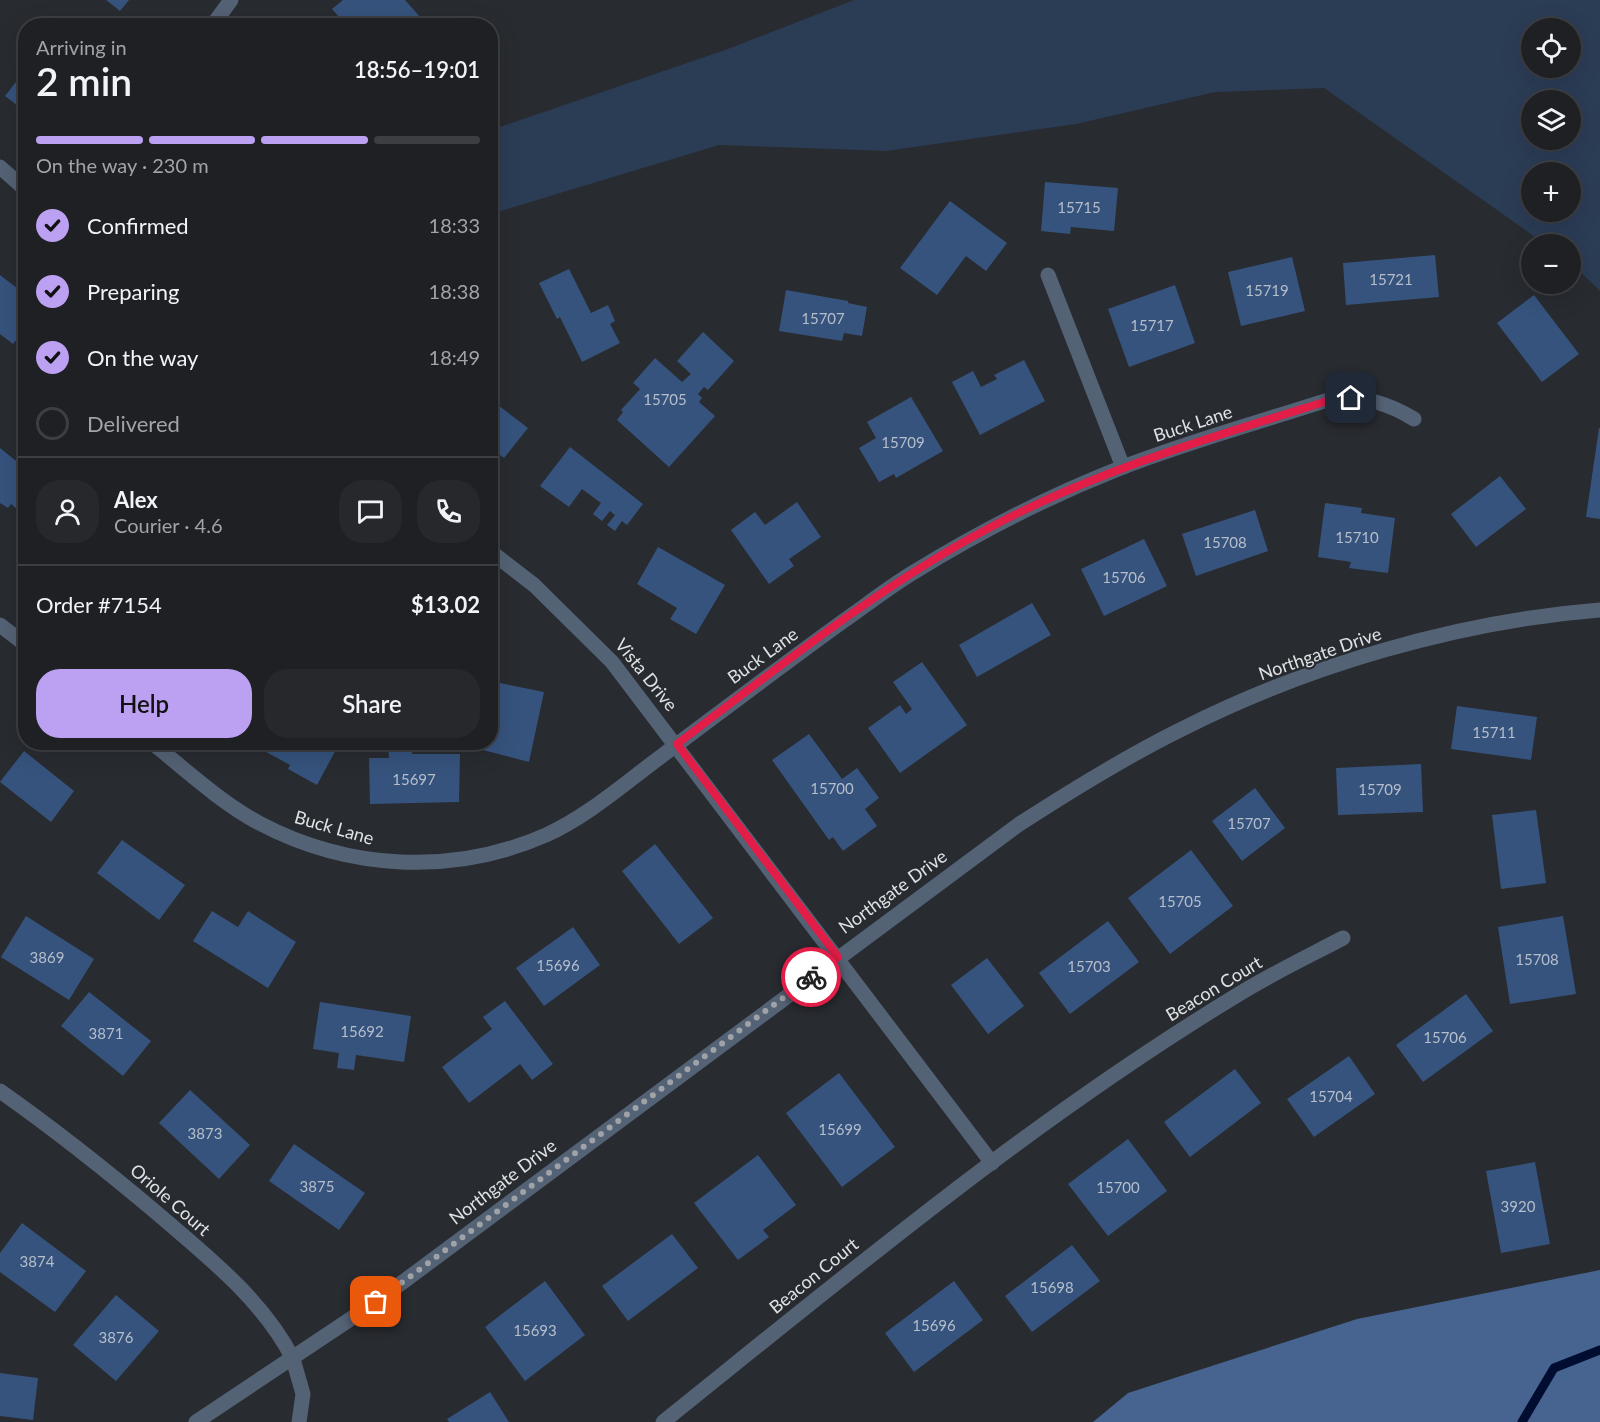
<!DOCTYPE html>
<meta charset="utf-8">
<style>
:root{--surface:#1e2024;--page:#26282c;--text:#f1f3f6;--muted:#a1a3a6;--line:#3c3e41;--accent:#bca0f2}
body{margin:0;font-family:Lato,sans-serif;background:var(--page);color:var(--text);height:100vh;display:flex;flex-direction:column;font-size:22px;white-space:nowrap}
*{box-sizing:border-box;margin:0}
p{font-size:20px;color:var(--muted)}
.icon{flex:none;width:33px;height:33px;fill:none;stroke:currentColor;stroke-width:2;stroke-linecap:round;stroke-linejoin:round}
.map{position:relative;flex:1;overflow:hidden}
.details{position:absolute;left:18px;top:18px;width:480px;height:732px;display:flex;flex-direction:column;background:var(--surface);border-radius:24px;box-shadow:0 6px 24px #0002,0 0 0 2px var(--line)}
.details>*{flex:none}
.controls{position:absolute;left:1521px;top:18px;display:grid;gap:12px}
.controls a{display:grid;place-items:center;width:60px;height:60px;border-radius:50%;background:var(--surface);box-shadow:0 6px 24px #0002,0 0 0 2px var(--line);font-size:30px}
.pin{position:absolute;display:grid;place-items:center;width:51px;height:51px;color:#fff;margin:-26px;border-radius:12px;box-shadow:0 3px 9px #0006}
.courier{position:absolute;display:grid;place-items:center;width:60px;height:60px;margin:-30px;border:4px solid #e11d48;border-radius:50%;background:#fff;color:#222;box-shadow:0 2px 8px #0007}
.head em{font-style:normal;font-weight:600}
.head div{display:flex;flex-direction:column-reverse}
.head{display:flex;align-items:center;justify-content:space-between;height:102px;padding:0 18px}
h1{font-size:39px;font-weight:600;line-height:45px}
.bar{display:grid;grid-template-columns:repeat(4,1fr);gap:9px 6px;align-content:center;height:72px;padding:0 18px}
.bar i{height:8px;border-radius:4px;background:var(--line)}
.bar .selected{background:var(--accent)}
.bar p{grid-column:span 4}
.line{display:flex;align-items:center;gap:15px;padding:0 18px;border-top:2px solid var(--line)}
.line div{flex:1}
.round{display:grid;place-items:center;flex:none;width:63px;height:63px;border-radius:24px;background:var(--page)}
ol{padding:0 18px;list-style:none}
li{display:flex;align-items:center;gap:18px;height:66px}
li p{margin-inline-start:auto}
li .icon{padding:6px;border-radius:50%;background:var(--accent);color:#111;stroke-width:4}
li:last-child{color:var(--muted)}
li i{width:33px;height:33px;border:3px solid var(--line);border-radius:50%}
.cta{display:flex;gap:12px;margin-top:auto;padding:12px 18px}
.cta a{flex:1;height:69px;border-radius:24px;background:var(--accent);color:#111;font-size:24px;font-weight:600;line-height:69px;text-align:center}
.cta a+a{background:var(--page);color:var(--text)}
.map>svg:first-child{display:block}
.green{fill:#2b3c55;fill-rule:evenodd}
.forest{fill:#46648f}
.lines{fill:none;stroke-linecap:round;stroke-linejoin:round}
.stream{stroke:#000d31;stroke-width:9}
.building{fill:#36537d}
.lane{stroke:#546275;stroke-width:15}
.street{stroke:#546275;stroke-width:15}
.done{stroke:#9fa2a6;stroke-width:6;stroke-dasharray:0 10.8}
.route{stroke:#e11d48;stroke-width:8}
.labels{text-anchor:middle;stroke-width:4.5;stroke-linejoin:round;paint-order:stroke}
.number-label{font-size:15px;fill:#b5becb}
.street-label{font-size:18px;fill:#dfe2e5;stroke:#282b30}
</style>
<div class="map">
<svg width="1600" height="1422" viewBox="0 0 1600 1422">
<rect width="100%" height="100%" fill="#282b30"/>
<!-- green -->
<path class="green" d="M854,0h746v291l-29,-28 -1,-19h-25l-221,-156 -109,4 -139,32 -190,27 -167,-6 -228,69v-84l234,-80zM1532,28h38v40h-38zM1532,100h38v40h-38zM1532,172h38v40h-38z"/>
<!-- forest -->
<path class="forest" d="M1600,1270v152h-507l35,-29 229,-74z"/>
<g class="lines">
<!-- stream -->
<path class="stream" d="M1522,1422l32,-54 46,-18"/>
</g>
<!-- building -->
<g class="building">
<path d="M106,0h23l-9,11z"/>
<path d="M343,0h62l16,18 -8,8h-66l-15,-17z"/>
<path d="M26,69v43l-21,-16z"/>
<path d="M1045,182l73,6 -4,43 -43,-4 -1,7 -29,-3z"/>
<path d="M950,201l57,42 -21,28 -20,-15 -29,39 -37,-27z"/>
<path d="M1435,255l4,42 -93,8 -3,-42z"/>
<path d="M1292,257l13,54 -64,15 -13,-54z"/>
<path d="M569,269l22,44 17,-8 7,16 -5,3 10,19 -38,19 -22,-45 -3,2 -18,-36z"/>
<path d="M0,275l26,20v33l-13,16 -13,-10z"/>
<path d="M1175,285l20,58 -66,24 -21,-58z"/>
<path d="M786,290l62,11v2l19,4 -5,29 -18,-3 -2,8 -63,-10z"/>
<path d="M1534,295l45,59 -37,28 -45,-59z"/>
<path d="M703,332l31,29 -26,29 -4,-3 -6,7 4,4 -3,4 16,14 -46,51 -52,-47 6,-8 -2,-2 19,-21 -7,-6 22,-25 27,24 9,-8 -14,-13z"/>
<path d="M1024,360l21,41 -65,34 -28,-53 21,-11 8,16 16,-8 -3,-4z"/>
<path d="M911,397l32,54 -47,27 -2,-4 -15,8 -20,-34 17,-10 -9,-16z"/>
<path d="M490,399l38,29 -24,30 -14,-11z"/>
<path d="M1599,428h1v91l-14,-2z"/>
<path d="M570,447l73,57 -16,21 -5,-4 -7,10 -8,-6 8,-10 -5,-4 -8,10 -9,-7 8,-11 -19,-14 -13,18 -29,-21z"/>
<path d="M0,448l26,21v47l-15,-12 -3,4 -8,-5z"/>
<path d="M1500,476l26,33 -50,38 -25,-33z"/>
<path d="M797,502l24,35 -32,22 5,7 -25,18 -38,-54 24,-18 10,13z"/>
<path d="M1325,503l37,5 -1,5 34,5 -7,55 -39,-5 2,-6 -33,-5z"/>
<path d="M1255,510l13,41 -72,25 -14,-42z"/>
<path d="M1144,539l23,47 -63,30 -23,-47z"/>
<path d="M658,547l67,38 -29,49 -26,-15 7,-11 -40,-24z"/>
<path d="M1032,603l19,32 -74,42 -18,-32z"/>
<path d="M922,662l45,63 -67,48 -32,-45 32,-23 6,9 6,-5 -19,-27z"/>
<path d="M490,681l54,11 -15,70 -46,-12 2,-8h5v-4l3,1 4,-22 -7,-2z"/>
<path d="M1457,706l80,11 -6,43 -80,-11z"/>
<path d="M809,734l33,45 15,-11 22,30 -14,11 12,17 -34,25 -10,-14 -4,3 -57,-80z"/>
<path d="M248,742h92l-23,43 -29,-16 2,-4z"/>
<path d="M388,742h24v12h48l-1,48 -89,2 -1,-46h20z"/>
<path d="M24,751l50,40 -23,31 -51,-40z"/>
<path d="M1421,764l2,48 -85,3 -2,-47z"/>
<path d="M1255,788l30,40 -43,33 -30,-40z"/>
<path d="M1536,810l10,73 -45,6 -9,-74z"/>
<path d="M122,840l63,45 -26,35 -62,-47z"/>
<path d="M655,844l58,74 -34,26 -57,-73z"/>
<path d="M1191,850l42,56 -63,48 -42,-56z"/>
<path d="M212,911l26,16 10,-16 48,31 -28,46 -75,-47z"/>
<path d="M26,916l68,43 -25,41 -68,-43z"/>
<path d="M1563,916l13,78 -66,10 -12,-77z"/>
<path d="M1108,921l31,41 -69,52 -31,-41z"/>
<path d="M573,927l27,38 -56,41 -28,-38z"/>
<path d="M987,958l37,48 -36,28 -37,-49z"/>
<path d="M89,992l62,49 -28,35 -62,-50z"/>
<path d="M1466,994l27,37 -70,51 -27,-37z"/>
<path d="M505,1001l48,63 -21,16 -12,-16 -51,39 -27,-36 50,-38 -9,-12z"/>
<path d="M320,1002l91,14 -7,46 -48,-7 -2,15 -17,-2 2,-15 -26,-4z"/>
<path d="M1349,1056l26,38 -61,43 -27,-38z"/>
<path d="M1235,1069l26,34 -71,54 -26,-35z"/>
<path d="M839,1073l56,74 -53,40 -56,-74z"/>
<path d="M190,1090l60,55 -31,34 -60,-56z"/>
<path d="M1128,1139l39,52 -59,45 -40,-52z"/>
<path d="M294,1144l71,49 -26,37 -70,-49z"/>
<path d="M758,1155l38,50 -33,25 6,7 -31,23 -44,-57z"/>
<path d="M1535,1162l15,82 -49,9 -15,-82z"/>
<path d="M22,1223l64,48 -31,41 -55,-40v-19z"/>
<path d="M672,1234l26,34 -70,53 -26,-35z"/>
<path d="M1072,1245l28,36 -68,51 -27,-36z"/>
<path d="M545,1281l40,54 -60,46 -40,-54z"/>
<path d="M954,1281l29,39 -69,52 -29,-39z"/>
<path d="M116,1295l43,36 -43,50 -43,-36z"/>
<path d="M0,1373l38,5 -5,42 -33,-4z"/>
<path d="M490,1392l19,30h-60l-2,-3z"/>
</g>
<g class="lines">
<!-- lane -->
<g class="lane">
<path d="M1048,275l75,192"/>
<path d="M293,1359l10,35 -4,28"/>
</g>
<!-- street -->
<g class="street">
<path d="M212,26l19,-26"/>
<path d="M0,167l26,23"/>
<path d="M490,551l44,34 78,77 380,501"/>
<path d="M0,625l26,20"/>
<path d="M151,742c35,28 69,60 108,81 89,47 194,53 287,12 42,-19 79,-52 117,-80 59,-44 118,-89 179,-133 23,-16 47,-35 72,-50 65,-40 133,-75 204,-103 71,-28 146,-48 219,-72 30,1 51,6 77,22"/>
<path d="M0,1091c54,38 107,80 158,123 50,43 105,86 135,145"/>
<path d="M196,1422l180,-120 642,-477c54,-35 107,-68 164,-96 126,-64 278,-108 418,-119"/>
<path d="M663,1422c187,-150 371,-304 576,-428 34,-21 70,-38 104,-56"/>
</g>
</g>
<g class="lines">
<!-- done -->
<path class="done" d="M376,1302l435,-325"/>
<!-- route -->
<path class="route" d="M811,977l27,-20 -161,-213c101,-76 201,-157 312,-216 110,-59 230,-93 348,-130h14"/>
</g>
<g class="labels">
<!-- number labels -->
<g class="number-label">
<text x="1079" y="213">15715</text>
<text x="1391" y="285">15721</text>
<text x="1267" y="296">15719</text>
<text x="823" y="324">15707</text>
<text x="1152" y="331">15717</text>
<text x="665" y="405">15705</text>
<text x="903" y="448">15709</text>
<text x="1357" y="543">15710</text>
<text x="1225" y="548">15708</text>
<text x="1124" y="583">15706</text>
<text x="1494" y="738">15711</text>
<text x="414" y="785">15697</text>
<text x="832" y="794">15700</text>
<text x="1380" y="795">15709</text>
<text x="1249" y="829">15707</text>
<text x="1180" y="907">15705</text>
<text x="47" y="963">3869</text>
<text x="1537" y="965">15708</text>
<text x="558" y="971">15696</text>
<text x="1089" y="972">15703</text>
<text x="362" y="1037">15692</text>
<text x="106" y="1039">3871</text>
<text x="1445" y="1043">15706</text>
<text x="1331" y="1102">15704</text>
<text x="840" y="1135">15699</text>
<text x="205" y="1139">3873</text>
<text x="317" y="1192">3875</text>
<text x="1118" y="1193">15700</text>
<text x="1518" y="1212">3920</text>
<text x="37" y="1267">3874</text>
<text x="1052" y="1293">15698</text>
<text x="934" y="1331">15696</text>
<text x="535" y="1336">15693</text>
<text x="116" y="1343">3876</text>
</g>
<!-- street labels -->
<g class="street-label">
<text transform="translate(1193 424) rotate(-18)" y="6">Buck Lane</text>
<text transform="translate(1320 654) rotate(-19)" y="6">Northgate Drive</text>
<text transform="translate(763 656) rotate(-36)" y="6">Buck Lane</text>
<text transform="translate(646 675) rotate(51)" y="6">Vista Drive</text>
<text transform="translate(334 828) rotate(16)" y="6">Buck Lane</text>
<text transform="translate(893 892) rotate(-36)" y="6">Northgate Drive</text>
<text transform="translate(1214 989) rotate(-31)" y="6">Beacon Court</text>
<text transform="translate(503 1182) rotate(-37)" y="6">Northgate Drive</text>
<text transform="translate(170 1200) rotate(41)" y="6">Oriole Court</text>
<text transform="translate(814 1276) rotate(-39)" y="6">Beacon Court</text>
</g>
</g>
</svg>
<div class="controls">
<a><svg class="icon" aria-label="locate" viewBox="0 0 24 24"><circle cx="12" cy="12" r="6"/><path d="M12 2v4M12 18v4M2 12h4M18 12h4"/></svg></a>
<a><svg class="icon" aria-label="layers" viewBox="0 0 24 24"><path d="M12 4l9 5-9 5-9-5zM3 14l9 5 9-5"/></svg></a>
<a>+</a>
<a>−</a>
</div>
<div class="pin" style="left:376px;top:1302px;background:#ea580c"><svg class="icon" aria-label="bag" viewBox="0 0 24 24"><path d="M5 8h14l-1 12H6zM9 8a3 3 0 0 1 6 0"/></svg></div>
<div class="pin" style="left:1351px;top:398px;background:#1f2937"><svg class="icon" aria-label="home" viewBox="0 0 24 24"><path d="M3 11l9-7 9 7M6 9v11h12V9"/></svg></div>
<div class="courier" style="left:811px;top:977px"><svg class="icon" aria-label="bike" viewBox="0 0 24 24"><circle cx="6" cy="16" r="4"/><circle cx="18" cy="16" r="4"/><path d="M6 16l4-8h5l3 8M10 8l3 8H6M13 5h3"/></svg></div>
<section class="details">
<div class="head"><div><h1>2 min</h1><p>Arriving in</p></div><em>18:56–19:01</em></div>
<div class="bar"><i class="selected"></i><i class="selected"></i><i class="selected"></i><i></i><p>On the way · 230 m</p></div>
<ol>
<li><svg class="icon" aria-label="check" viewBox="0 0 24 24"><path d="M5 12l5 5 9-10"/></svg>Confirmed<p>18:33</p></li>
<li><svg class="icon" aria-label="check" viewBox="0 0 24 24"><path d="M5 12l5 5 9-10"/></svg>Preparing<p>18:38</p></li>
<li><svg class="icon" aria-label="check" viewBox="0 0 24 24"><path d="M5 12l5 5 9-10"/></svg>On the way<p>18:49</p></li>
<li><i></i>Delivered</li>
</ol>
<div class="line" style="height:108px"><a class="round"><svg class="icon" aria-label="person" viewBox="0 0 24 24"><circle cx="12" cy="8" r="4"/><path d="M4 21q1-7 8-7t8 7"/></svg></a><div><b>Alex</b><p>Courier · 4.6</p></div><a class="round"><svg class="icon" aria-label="chat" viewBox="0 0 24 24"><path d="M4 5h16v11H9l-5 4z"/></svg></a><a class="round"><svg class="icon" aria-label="phone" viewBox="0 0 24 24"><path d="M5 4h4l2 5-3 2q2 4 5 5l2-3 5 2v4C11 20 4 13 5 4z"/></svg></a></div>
<div class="line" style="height:78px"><div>Order #7154</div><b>$13.02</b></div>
<div class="cta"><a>Help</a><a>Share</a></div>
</section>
</div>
